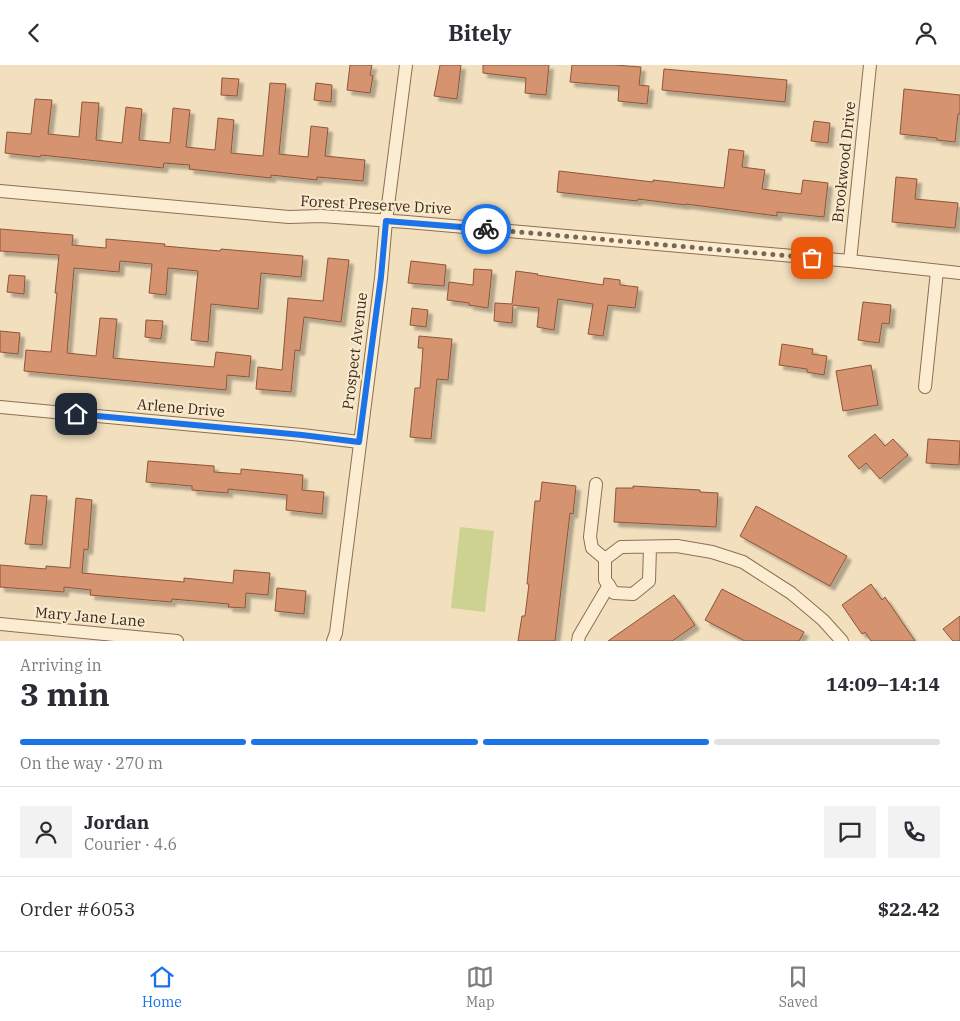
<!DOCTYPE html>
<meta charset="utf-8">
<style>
:root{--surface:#fff;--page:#f2f2f3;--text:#2b2b33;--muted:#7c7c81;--line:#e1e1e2;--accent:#1a73e8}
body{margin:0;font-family:"IBM Plex Serif",serif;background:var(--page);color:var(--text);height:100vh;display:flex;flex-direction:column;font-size:19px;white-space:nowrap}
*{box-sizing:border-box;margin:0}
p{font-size:16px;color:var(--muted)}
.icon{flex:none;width:28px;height:28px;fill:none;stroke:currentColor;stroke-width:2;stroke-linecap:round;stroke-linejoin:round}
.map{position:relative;height:576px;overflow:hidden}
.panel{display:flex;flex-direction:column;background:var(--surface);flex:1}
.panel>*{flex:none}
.pin{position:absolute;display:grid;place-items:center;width:42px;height:42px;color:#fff;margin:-21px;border-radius:10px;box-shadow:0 2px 8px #0006}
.courier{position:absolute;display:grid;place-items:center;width:50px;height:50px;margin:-25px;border:4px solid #1a73e8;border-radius:50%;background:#fff;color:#222;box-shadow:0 1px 6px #0007}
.summary em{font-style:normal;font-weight:700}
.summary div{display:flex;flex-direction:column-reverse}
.summary{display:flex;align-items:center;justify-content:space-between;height:85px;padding:0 20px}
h1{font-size:32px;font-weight:700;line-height:38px}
.bar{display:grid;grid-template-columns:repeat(4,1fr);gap:8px 5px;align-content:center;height:60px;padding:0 20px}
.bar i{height:6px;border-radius:4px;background:var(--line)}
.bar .current{background:var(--accent)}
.bar p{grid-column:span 4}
.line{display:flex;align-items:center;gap:12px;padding:0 20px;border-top:1px solid var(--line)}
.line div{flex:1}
.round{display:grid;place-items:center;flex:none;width:52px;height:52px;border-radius:0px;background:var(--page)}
header{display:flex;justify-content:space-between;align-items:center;height:65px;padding:0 20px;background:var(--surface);font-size:22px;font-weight:700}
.dock{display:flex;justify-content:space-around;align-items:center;height:70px;border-top:1px solid var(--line);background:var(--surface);font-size:14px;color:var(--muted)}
.dock a{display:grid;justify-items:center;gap:2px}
.dock .current{color:var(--accent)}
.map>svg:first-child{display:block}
.garden{fill:#ced290}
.building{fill:#d5936f;stroke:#8e5538;filter:url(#shadow)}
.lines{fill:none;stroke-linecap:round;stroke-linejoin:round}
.minor-casing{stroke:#8d6f54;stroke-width:14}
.minor{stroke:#fcedd2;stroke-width:12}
.done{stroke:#7a6854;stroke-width:5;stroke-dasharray:0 9}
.route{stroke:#1a73e8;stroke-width:6}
.labels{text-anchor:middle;stroke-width:4.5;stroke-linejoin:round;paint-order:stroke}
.street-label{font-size:15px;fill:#3a281b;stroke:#f9eace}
</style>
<header><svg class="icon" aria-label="back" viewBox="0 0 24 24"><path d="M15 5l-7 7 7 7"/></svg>Bitely<svg class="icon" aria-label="person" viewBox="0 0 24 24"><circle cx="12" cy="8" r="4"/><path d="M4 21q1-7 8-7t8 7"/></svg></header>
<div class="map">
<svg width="960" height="576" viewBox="0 0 960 576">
<defs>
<filter id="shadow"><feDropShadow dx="4.5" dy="4.5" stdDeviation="1" flood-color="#0004"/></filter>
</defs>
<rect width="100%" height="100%" fill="#f2dfbe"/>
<!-- garden -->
<path class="garden" d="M460,462l34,4 -9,81 -34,-4z"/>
<!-- building -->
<g class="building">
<path d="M350,0h22l-2,10 3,1 -3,17 -23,-3z"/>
<path d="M440,0h21l-4,34 -23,-3z"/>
<path d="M483,0h66l-3,30 -21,-2 1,-15 -43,-5z"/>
<path d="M572,0h43l26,2 -2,18 10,1 -2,18 -29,-3 1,-15 -49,-4z"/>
<path d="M664,4l123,11 -2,22 -123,-12z"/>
<path d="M222,13l17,1 -2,17 -16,-1z"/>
<path d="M270,18l16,1 -7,70 29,3 3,-31 17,2 -3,28 40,4 -2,21 -46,-4v3l-46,-5v3l-82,-9 1,-4 -26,-2 -1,5 -122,-13 -1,2 -35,-4 2,-21 24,2 4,-35 17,1 -4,34 31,3 3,-35 17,1 -3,37 26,3 4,-36 16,2 -3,31 31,3 3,-35 17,2 -4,37 29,3 3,-32 16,2 -3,33 32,3z"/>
<path d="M316,18l16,2 -1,17 -17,-2z"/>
<path d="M904,24l56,6v19h-2l-3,28 -18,-2v-2l-37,-4z"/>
<path d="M814,56l16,2 -2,20 -17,-2z"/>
<path d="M729,84l15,2 -2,16 23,3 -3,19 39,5 2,-14 25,3 -4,34 -47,-5v4l-91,-12v1l-48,-6 -1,2 -80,-9 2,-21 94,11v-2l71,8z"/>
<path d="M896,112l21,2 -2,20 43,4 -3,25 -63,-6z"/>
<path d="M0,164l73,6 -1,10 34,3v-9l59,5 -1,2 56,5 1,-2 82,7 -2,21 -40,-4 -3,36 -47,-5 -3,38 -17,-2 7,-69 -30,-3 -2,27 -17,-2 3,-29 -32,-3 -1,11 -45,-4 -7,85 29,3 4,-38 17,1 -4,39 101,9 2,-15 35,4 -2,21 -22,-2 -1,15 -202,-19 2,-21 25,2 6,-59h-2l4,-38 -59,-4z"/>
<path d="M328,193l21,2 -8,62 -37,-5 -4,34 -5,-1 -4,42 -35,-3 2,-22 24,3 6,-72 35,3z"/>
<path d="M411,196l35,4 -2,21 -36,-3z"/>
<path d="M474,204l18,1 -4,38 -19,-3v-2l-22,-3 2,-18 24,3z"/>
<path d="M516,206l22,3 -1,1 66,10 1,-7 16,2v5l18,2 -3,21 -27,-3 -5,31 -15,-2 5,-30 -35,-5 -4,31 -17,-3 2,-19 -26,-3 -1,18 -18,-2 1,-18 17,1z"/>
<path d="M9,210l16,1 -1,18 -17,-2z"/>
<path d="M863,237l28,3 -2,19 -7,-1 -3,20 -21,-3z"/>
<path d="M412,243l16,2 -2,17 -16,-2z"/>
<path d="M146,255l17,1 -2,18 -16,-2z"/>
<path d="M0,266l20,2 -2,21 -18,-2z"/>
<path d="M419,271l33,3 -4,41 -11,-1 -6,60 -21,-2 5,-49h5l3,-40h-5z"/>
<path d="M782,279l31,5 -1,5 15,2 -3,19 -17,-3v-3l-28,-4z"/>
<path d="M871,300l7,40 -35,6 -7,-40z"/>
<path d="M875,369l10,12 8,-7 15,16 -28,24 -14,-16 -7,6 -11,-13z"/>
<path d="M928,374l32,2 -1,24 -33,-2z"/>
<path d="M148,396l66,5v6l27,2v-5l62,6 -1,15 22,2 -2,22 -36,-4 1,-15 -59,-6v4l-36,-3v-4l-46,-4z"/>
<path d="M542,417l34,4 -3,28 -3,-1 -15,128h-37l4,-25h3l4,-32h-2l8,-83h5z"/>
<path d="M633,421l67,4v2l18,1 -2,34 -102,-5 2,-34h17z"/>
<path d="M31,430l16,1 -5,49 -17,-1z"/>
<path d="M76,433l16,2 -4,50 -4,-1 -2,24 102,9v-4l49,5 1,-13 36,3 -2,22 -22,-2 -1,15 -17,-1 1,-3 -57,-5 -1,3 -81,-7 1,-5 -27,-3v5l-64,-5v-22l46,4v-3l24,2z"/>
<path d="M756,441l91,50 -17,30 -90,-50z"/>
<path d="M871,519l11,16 3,-3 30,44h-44l-6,-9 -3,2 -20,-29z"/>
<path d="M277,523l29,3 -2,23 -29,-3z"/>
<path d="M722,524l82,43 -5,9h-54l-40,-21z"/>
<path d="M674,530l21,30 -23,16h-64z"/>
<path d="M960,551v25h-7l-10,-12z"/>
</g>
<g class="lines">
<!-- minor casing -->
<g class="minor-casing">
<g id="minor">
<path d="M0,126l289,26 32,-1 86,6 443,39 110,12"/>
<path d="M850,196l20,-196"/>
<path d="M925,322l12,-116"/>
<path d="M0,342l302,28 57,7"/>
<path d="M596,419l-6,53 2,11 13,11"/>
<path d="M650,482l-1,34 -16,13 -19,-1 -9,-13v-21l16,-12 56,-1 35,6 31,10 48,31 32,27 19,21"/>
<path d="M0,559l177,17"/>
<path d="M333,576l3,-8 45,-355 5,-57 20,-156"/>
<path d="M578,576l1,-5 30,-51"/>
</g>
</g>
<!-- minor -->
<use href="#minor" class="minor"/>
</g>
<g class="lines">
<!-- done -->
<path class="done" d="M486,164l326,29"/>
<!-- route -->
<path class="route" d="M76,349l226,21 57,7 22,-165 5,-56 100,8"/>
</g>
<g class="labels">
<!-- street labels -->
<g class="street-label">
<text transform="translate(844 97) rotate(-84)" y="5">Brookwood Drive</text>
<text transform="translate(376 140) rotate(3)" y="5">Forest Preserve Drive</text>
<text transform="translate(355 286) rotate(-83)" y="5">Prospect Avenue</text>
<text transform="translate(181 343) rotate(5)" y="5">Arlene Drive</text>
<text transform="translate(90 552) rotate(5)" y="5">Mary Jane Lane</text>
</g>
</g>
</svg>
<div class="pin" style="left:812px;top:193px;background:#ea580c"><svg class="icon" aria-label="bag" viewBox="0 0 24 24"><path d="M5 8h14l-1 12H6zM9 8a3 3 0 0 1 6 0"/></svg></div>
<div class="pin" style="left:76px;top:349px;background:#1f2937"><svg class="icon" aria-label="home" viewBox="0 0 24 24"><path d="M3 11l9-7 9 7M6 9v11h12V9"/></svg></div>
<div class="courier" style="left:486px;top:164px"><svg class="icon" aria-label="bike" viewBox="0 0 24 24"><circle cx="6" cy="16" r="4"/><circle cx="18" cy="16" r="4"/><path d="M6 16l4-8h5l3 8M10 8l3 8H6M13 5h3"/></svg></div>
</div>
<section class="panel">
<div class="summary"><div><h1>3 min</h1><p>Arriving in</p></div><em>14:09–14:14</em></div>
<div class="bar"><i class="current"></i><i class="current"></i><i class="current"></i><i></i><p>On the way · 270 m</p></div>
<div class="line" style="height:90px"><a class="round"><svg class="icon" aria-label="person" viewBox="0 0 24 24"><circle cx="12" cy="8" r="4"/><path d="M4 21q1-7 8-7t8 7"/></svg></a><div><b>Jordan</b><p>Courier · 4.6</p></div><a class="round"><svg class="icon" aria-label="chat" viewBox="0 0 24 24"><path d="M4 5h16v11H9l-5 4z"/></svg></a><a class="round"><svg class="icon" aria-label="phone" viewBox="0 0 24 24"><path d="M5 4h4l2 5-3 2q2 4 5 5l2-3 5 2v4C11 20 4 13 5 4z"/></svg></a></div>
<div class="line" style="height:65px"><div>Order #6053</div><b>$22.42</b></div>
</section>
<nav class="dock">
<a class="current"><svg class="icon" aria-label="home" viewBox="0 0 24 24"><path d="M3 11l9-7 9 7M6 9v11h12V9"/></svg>Home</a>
<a><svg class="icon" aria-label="map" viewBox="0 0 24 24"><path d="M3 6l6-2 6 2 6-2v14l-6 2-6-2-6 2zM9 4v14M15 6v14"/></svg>Map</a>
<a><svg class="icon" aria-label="saved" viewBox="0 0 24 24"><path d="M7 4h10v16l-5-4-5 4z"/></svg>Saved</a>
</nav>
